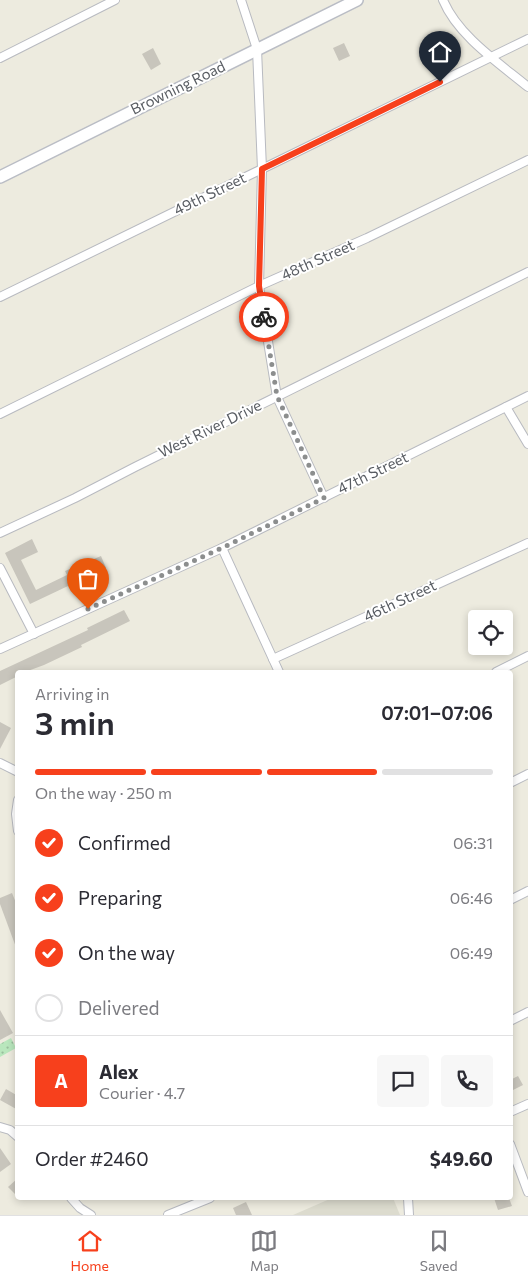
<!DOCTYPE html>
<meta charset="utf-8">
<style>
:root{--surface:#fff;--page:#f7f7f7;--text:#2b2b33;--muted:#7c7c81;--line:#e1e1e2;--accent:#f7401c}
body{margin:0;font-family:Commissioner,sans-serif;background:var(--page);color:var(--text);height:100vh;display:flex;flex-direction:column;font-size:19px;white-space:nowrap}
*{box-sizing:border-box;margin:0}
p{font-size:16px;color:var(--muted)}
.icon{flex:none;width:28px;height:28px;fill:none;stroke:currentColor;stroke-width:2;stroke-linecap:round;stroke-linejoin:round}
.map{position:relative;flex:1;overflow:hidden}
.details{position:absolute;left:15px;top:670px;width:498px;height:530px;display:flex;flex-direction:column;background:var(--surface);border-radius:5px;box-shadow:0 2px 8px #0003}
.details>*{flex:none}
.tools{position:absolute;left:468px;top:610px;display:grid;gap:10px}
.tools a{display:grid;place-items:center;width:45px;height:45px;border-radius:5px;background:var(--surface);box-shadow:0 2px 8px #0003;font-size:25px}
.pin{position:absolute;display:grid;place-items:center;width:42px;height:42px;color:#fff;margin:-51px -21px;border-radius:50% 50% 50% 0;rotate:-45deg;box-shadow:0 0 5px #0007}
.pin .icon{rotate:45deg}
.courier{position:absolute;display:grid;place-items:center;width:50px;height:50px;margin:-25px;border:4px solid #f7401c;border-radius:50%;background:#fff;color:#222;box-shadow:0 1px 6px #0007}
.overview em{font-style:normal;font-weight:600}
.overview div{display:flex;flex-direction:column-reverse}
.overview{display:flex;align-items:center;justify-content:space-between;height:85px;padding:0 20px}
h1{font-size:32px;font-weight:600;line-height:38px}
.bar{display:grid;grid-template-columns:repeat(4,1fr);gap:8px 5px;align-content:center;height:60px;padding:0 20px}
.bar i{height:6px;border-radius:4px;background:var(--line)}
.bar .selected{background:var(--accent)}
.bar p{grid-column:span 4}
.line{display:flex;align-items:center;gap:12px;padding:0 20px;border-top:1px solid var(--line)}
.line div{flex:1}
.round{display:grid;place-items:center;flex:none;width:52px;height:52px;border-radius:5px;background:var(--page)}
ol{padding:0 20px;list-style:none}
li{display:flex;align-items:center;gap:15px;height:55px}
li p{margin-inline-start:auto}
li .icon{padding:5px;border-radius:50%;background:var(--accent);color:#fff;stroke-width:4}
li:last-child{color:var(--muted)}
li i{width:28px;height:28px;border:2px solid var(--line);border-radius:50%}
.dock{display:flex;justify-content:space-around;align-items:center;height:70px;border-top:1px solid var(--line);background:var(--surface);font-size:14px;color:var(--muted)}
.dock a{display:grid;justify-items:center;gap:2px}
.dock .selected{color:var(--accent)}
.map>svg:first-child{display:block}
.education{fill:#dcdbce}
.park{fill:url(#park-dots)}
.building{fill:#c8c5bc}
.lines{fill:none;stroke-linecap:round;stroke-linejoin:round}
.minor-casing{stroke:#b8bac0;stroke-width:10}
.secondary-casing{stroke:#babdc5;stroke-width:14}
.minor{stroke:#fff;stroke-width:8}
.secondary{stroke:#fff;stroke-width:11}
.done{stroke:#8c8e8e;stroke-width:5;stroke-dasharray:0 9}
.route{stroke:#f7401c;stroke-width:6}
.labels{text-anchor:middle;stroke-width:4;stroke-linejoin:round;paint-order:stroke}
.street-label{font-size:15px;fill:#585c62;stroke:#fff}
</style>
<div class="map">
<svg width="528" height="1215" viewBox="0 0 528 1215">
<defs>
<pattern id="park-dots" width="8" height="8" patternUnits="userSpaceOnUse" patternTransform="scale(1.25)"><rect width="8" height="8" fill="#b9e7bd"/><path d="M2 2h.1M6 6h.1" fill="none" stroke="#99be9d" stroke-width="1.8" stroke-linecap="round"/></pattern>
</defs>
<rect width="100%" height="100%" fill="#edebdf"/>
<!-- education -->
<path class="education" d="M332,1198h61l7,17h-107z"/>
<!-- park -->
<path class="park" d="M11,1038l5,10 -16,9v-13z"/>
<!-- building -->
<g class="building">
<path d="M344,43l6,13 -11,5 -6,-13z"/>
<path d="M153,48l8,16 -10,6 -9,-16z"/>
<path d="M32,539l6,13 -17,8 15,30 31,-15 -2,-4 36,-15 5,12 -76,36 -25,-51z"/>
<path d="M124,610l6,11 -49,24 1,2 -38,18 -19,7h-7v4l-18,9v-14l88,-41 -1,-2z"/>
<path d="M0,722l11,6 -11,21z"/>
<path d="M12,893l6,15 -1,42 -17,-46v-6z"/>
<path d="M0,1010l13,23 -13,7z"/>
<path d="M518,1076l5,9 -10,5 -3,-10z"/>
<path d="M6,1089l12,7v14l-18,-10z"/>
<path d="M0,1148l11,16 -11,8z"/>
<path d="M18,1178v19l-10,-10z"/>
<path d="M494,1198h15l3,8 -14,4z"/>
<path d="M246,1202l6,13h-16l-3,-7z"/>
</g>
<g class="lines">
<!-- minor casing -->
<g class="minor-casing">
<g id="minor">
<path d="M241,0l16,49 5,120 -3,117 18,111 47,101"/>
<path d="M443,0c15,36 56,63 85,87"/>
<path d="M0,58l115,-58"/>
<path d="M0,297l528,-258"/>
<path d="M506,407l22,37"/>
<path d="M0,414l259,-128 108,-48 161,-78"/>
<path d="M0,533l75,-35 60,-31 393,-195"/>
<path d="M222,548l57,124"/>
<path d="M0,568l34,66"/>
<path d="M0,649l222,-101 306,-152"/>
<path d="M273,659l255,-116"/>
<path d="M496,672l32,-16"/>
<path d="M0,763l18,9"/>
<path d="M510,783l18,-9"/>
<path d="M18,800l-2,14 2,17"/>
<path d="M510,900l18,-9"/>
<path d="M510,1021l18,-9"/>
<path d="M510,1112l18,-8"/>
<path d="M0,1127l10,3 8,7"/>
<path d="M510,1144l18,48"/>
<path d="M71,1198l9,10 11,7"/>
<path d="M408,1198l1,17"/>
<path d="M168,1215l42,-17"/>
</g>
</g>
<!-- secondary casing -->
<g class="secondary-casing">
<path id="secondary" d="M0,177l357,-177"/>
</g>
<!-- minor -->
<use href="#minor" class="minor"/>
<!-- secondary -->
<use href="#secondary" class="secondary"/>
</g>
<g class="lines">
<!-- done -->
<path class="done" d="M88,609l134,-61 102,-50 -47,-102 -13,-79"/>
<!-- route -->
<path class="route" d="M264,317l-5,-31 3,-117 178,-87"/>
</g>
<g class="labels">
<!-- street labels -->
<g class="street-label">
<text transform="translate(178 88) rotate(-26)" y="5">Browning Road</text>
<text transform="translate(210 194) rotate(-26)" y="5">49th Street</text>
<text transform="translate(318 260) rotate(-24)" y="5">48th Street</text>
<text transform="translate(210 429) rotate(-26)" y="5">West River Drive</text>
<text transform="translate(373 473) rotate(-26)" y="5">47th Street</text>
<text transform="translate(400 601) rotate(-25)" y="5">46th Street</text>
</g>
</g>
</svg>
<div class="tools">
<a><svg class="icon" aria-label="locate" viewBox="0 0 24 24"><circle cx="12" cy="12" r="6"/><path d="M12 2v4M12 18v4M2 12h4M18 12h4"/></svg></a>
</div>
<div class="pin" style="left:88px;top:609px;background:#ea580c"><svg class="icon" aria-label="bag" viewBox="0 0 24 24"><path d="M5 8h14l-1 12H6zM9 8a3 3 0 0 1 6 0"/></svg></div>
<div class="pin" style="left:440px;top:82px;background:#1f2937"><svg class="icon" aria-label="home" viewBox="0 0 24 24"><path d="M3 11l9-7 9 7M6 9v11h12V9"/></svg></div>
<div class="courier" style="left:264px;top:317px"><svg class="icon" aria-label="bike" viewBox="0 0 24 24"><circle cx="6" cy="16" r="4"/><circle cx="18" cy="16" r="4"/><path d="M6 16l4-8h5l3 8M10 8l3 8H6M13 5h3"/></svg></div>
<section class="details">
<div class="overview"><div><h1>3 min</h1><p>Arriving in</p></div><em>07:01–07:06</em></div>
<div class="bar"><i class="selected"></i><i class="selected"></i><i class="selected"></i><i></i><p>On the way · 250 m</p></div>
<ol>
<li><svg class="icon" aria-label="check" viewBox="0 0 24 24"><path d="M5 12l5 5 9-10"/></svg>Confirmed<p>06:31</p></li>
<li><svg class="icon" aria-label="check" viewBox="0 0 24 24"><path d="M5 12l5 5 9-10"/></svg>Preparing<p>06:46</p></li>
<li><svg class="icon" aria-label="check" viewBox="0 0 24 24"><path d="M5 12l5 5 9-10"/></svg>On the way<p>06:49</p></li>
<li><i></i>Delivered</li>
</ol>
<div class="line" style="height:90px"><b class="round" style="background:var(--accent);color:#fff">A</b><div><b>Alex</b><p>Courier · 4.7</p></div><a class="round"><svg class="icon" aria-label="chat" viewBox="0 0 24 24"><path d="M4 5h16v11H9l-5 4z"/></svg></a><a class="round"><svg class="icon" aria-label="phone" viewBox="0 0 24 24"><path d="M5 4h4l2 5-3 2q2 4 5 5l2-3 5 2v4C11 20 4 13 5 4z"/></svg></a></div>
<div class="line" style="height:65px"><div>Order #2460</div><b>$49.60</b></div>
</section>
</div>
<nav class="dock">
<a class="selected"><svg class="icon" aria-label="home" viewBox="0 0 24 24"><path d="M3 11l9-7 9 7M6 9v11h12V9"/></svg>Home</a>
<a><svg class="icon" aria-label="map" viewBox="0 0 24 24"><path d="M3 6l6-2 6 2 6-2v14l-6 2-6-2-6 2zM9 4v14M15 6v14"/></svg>Map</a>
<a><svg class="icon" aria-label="saved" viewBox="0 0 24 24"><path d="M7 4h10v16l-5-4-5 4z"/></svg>Saved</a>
</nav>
